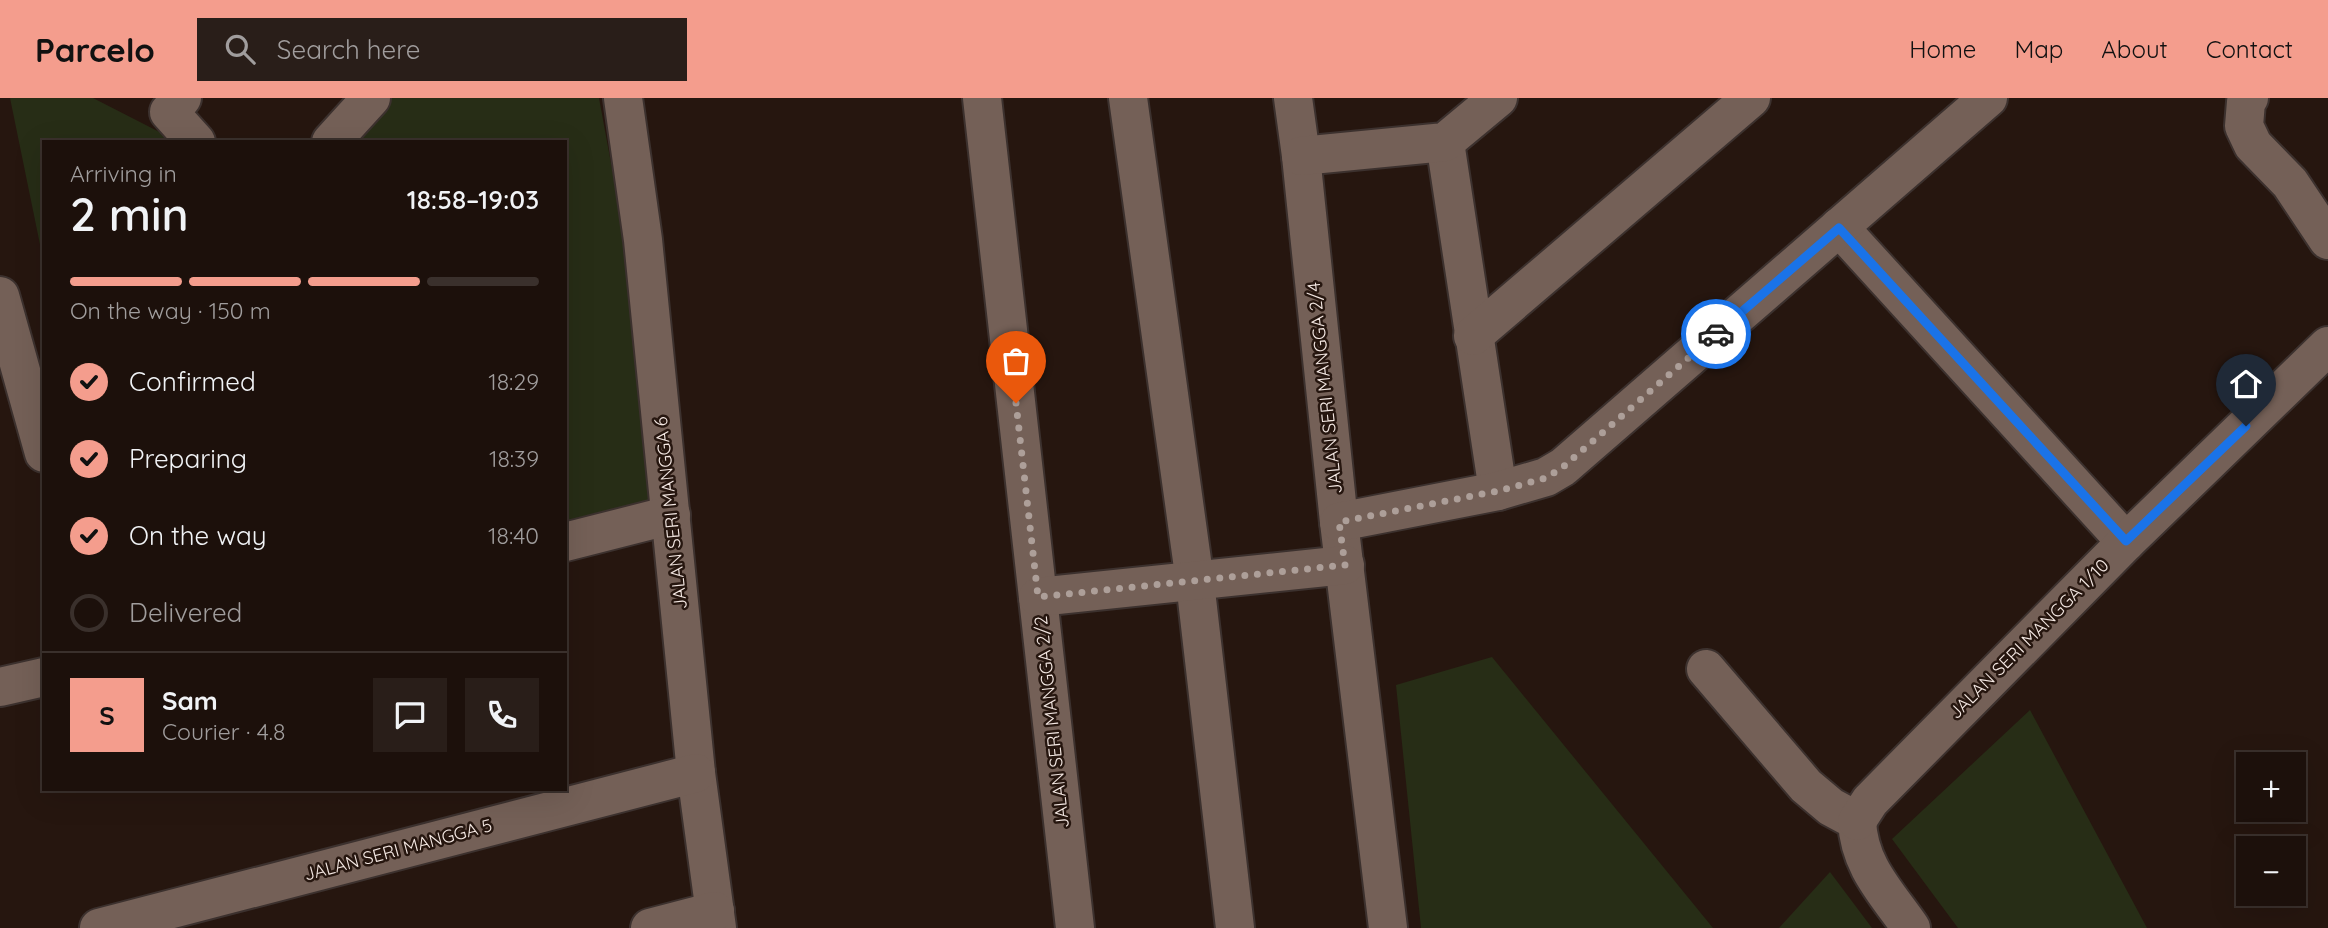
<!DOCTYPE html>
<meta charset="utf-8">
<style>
:root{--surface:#1c100b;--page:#291e19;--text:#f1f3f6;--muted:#a09d9d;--line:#3a302c;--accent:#f49d8d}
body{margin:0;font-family:Quicksand,sans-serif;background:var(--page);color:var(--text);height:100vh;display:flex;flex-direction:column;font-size:26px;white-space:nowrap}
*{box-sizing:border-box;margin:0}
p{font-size:23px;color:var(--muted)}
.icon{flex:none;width:38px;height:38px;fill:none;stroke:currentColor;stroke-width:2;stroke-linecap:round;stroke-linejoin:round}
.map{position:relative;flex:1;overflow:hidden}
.panel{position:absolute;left:42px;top:42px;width:525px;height:651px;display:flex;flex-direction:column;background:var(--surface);border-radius:0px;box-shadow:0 7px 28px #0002,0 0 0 2px var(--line)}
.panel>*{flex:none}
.fabs{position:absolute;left:2236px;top:654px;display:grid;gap:14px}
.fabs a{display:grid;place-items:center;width:70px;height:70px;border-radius:0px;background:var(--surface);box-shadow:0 7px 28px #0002,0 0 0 2px var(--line);font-size:35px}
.pin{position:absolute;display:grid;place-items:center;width:60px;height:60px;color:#fff;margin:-72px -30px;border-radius:50% 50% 50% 0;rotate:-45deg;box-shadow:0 0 7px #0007}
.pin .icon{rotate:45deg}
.courier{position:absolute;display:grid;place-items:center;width:70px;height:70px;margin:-35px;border:5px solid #1a73e8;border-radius:50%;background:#fff;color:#222;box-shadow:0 2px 9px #0007}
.summary em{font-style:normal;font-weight:600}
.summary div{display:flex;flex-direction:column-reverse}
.summary{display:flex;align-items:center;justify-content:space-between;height:119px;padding:0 28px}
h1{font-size:46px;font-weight:600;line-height:52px}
.bar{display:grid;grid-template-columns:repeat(4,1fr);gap:10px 7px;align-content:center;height:84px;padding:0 28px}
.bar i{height:9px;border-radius:5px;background:var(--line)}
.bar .selected{background:var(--accent)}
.bar p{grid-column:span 4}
.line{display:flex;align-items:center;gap:18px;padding:0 28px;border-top:2px solid var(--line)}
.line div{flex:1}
.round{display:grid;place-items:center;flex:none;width:74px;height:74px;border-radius:0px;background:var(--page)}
ol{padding:0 28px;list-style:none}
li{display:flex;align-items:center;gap:21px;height:77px}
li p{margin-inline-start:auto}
li .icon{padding:7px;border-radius:50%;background:var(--accent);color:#111;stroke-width:4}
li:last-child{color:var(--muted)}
li i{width:38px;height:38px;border:4px solid var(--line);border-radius:50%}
header{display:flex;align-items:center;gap:42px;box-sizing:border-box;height:98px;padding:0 35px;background:var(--accent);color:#111}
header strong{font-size:33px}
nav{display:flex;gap:38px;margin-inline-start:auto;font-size:24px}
.search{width:490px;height:63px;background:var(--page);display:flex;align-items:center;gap:18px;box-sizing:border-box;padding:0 24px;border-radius:0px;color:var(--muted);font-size:26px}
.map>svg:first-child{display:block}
.green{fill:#272d16}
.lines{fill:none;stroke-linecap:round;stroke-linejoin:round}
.minor-casing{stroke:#3c312e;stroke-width:42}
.minor{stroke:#746057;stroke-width:38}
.done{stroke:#ad9f99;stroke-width:7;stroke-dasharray:0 12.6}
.route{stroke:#1a73e8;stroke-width:9}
.labels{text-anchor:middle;stroke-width:5;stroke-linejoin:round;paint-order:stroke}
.street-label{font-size:18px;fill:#f5e9e4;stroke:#26160f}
</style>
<header>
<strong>Parcelo</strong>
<div class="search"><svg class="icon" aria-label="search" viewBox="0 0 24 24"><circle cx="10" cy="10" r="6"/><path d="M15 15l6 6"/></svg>Search here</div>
<nav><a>Home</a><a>Map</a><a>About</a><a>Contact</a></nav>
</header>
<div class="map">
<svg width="2328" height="830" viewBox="0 0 2328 830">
<rect width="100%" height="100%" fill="#26160f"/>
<!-- green -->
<g class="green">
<path d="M10,0h83l86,44h-135v122z"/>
<path d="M360,0h239l73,396 -107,27v-379h-250z"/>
<path d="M1492,559l221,271h-292l-25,-243z"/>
<path d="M2030,612l117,218h-189l-66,-89z"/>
<path d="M1830,774l42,56h-93z"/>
</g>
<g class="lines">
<!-- minor casing -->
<g class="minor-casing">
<g id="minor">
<path d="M182,0l-13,14 27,30"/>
<path d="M623,0l20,142 53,533 21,155"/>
<path d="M982,0l93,830"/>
<path d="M1128,0l67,484 40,346"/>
<path d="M1293,0l8,58 38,366 49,406"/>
<path d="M2249,0l-3,4 -2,24 9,19 37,38 38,57"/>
<path d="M331,44l40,-44"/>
<path d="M1445,44l53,349"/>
<path d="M1301,58l144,-14 53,-44"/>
<path d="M1839,129l287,315"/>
<path d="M0,198l44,157"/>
<path d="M1473,238l278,-238"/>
<path d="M1339,424l159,-31 48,-14 17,-10 425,-369"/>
<path d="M565,444l106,-27"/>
<path d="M1038,499l307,-32"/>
<path d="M1706,571l100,117 25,21 26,14c2,45 29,71 54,107"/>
<path d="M0,589l44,-10"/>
<path d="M1857,723l13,-20 256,-259 202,-196"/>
<path d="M99,830l597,-155"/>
<path d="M650,830l65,-17"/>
</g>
</g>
<!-- minor -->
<use href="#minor" class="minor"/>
</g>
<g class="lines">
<!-- done -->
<path class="done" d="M1016,305l22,194 307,-32 -6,-43 159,-31 48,-13 17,-11 153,-133"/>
<!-- route -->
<path class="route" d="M1716,236l123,-106 287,313 120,-115"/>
</g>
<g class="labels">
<!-- street labels -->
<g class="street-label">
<text transform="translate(1325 290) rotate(-96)" y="6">JALAN SERI MANGGA 2/4</text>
<text transform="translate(671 415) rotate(-96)" y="6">JALAN SERI MANGGA 6</text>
<text transform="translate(2029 541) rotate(-45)" y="6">JALAN SERI MANGGA 1/10</text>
<text transform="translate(1052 624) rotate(-96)" y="6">JALAN SERI MANGGA 2/2</text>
<text transform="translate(398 752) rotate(-15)" y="6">JALAN SERI MANGGA 5</text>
</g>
</g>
</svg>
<div class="fabs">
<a>+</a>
<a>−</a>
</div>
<div class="pin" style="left:1016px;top:305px;background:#ea580c"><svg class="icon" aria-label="bag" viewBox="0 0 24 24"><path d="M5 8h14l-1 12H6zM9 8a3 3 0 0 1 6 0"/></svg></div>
<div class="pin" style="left:2246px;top:328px;background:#1f2937"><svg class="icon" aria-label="home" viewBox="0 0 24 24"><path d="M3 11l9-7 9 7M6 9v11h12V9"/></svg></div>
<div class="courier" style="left:1716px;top:236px"><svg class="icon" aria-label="car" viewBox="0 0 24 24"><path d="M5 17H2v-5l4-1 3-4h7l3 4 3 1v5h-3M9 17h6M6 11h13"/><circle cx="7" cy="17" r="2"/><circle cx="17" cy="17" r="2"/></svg></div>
<section class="panel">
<div class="summary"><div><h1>2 min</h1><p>Arriving in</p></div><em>18:58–19:03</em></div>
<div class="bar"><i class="selected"></i><i class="selected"></i><i class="selected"></i><i></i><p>On the way · 150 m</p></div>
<ol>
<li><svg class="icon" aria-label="check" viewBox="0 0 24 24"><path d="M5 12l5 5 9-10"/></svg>Confirmed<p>18:29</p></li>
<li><svg class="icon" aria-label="check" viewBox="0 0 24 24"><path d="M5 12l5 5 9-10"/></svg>Preparing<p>18:39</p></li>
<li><svg class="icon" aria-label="check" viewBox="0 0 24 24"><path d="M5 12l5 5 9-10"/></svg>On the way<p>18:40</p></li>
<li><i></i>Delivered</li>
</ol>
<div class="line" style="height:126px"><b class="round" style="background:var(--accent);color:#111">S</b><div><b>Sam</b><p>Courier · 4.8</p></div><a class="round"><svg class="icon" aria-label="chat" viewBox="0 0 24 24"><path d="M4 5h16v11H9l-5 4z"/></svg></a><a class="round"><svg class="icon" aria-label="phone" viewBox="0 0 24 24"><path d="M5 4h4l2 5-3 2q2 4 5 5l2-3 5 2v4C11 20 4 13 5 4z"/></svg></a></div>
</section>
</div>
